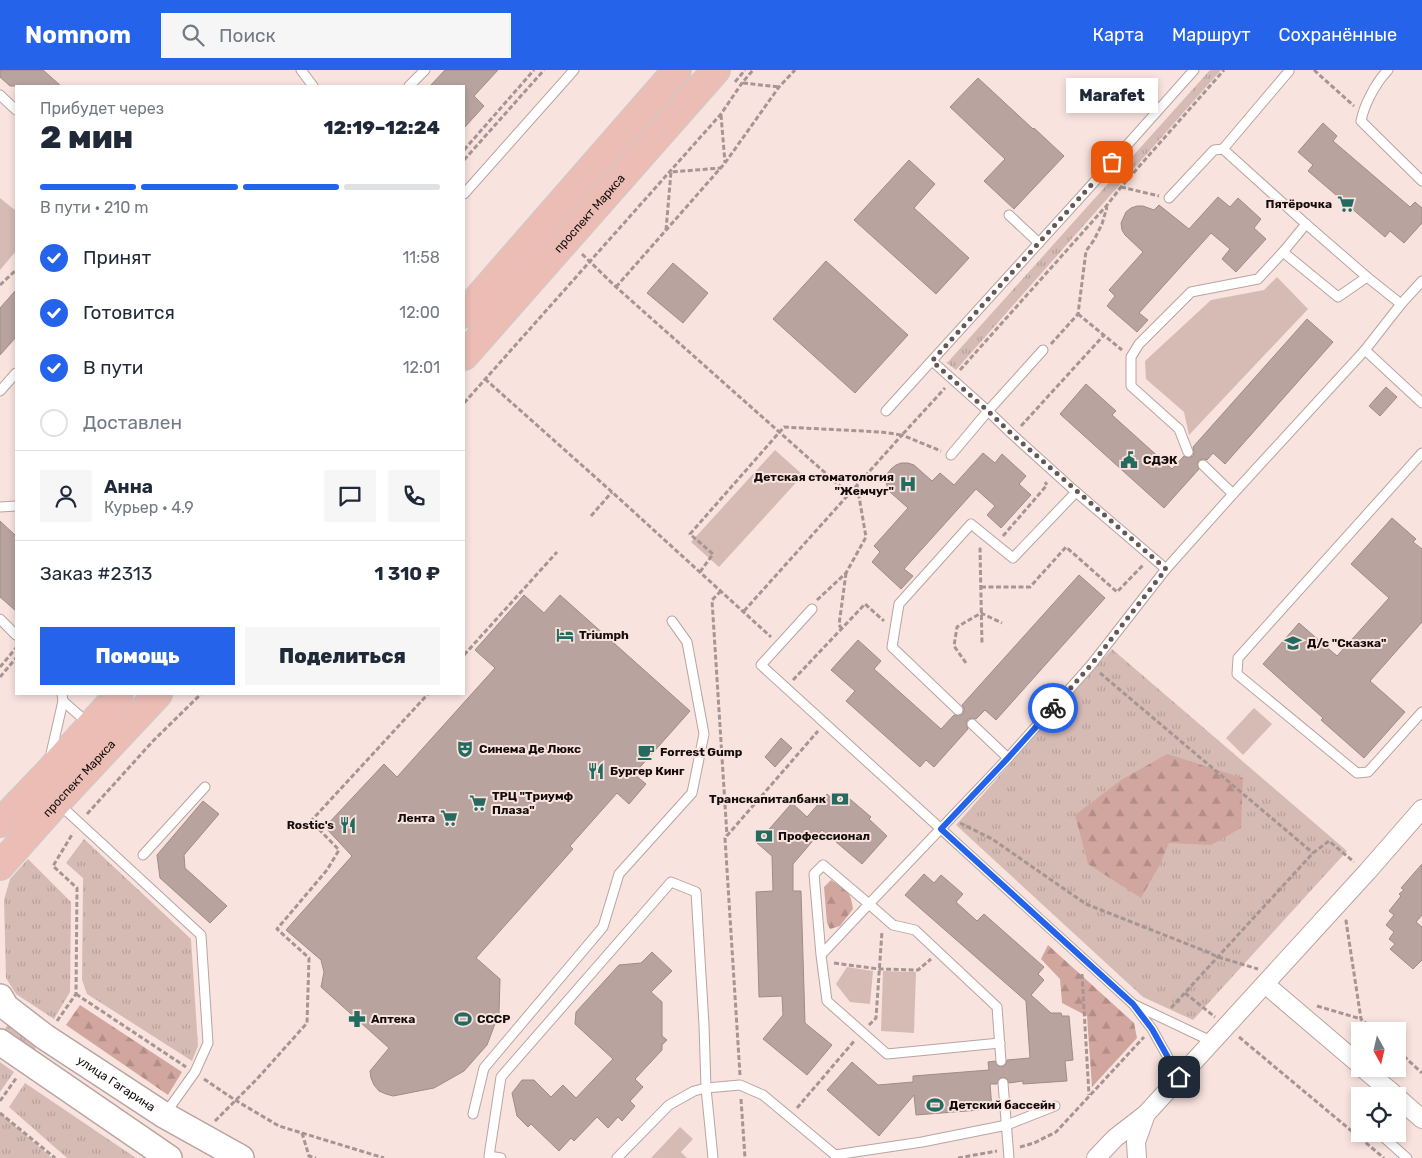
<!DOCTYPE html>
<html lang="ru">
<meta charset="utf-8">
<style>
:root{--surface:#fff;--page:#f6f6f7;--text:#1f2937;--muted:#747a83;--line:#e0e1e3;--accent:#2563eb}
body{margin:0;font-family:Rubik,sans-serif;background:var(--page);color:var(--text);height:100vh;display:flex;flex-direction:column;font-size:19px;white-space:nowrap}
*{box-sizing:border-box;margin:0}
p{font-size:16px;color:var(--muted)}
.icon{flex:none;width:28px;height:28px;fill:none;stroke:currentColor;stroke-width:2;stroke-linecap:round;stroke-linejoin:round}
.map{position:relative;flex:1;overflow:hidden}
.details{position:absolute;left:15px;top:15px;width:450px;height:610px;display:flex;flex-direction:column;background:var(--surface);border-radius:0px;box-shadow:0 2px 8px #0003}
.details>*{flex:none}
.needle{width:32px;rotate:172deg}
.fabs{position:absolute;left:1351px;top:952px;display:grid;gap:10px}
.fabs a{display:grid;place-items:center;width:55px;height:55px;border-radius:0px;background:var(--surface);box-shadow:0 2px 8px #0003;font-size:25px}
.pin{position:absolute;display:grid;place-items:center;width:42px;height:42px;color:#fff;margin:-21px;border-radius:10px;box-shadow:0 2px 8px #0006}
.courier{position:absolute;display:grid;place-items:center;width:50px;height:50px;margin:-25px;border:4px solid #2563eb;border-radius:50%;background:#fff;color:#222;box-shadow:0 1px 6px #0007}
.bubble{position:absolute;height:35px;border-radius:0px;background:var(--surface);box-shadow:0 2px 8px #0003;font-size:16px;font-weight:800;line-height:35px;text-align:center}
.overview em{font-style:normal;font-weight:800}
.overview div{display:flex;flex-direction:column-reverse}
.overview{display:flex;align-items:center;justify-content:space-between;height:85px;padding:0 25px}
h1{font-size:32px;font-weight:800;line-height:38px}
.bar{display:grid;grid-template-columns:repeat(4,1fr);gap:8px 5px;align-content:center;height:60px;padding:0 25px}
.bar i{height:6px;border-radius:4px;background:var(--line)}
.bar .current{background:var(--accent)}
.bar p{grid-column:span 4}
.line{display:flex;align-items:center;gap:12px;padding:0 25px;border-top:1px solid var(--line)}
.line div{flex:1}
.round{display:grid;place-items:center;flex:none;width:52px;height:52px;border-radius:0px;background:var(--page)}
ol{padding:0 25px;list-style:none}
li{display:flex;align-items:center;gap:15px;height:55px}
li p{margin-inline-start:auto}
li .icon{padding:5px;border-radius:50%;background:var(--accent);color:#fff;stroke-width:4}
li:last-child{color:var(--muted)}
li i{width:28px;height:28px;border:2px solid var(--line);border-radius:50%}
.cta{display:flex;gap:10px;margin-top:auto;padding:10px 25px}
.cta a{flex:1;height:58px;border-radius:0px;background:var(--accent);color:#fff;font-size:20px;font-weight:800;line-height:58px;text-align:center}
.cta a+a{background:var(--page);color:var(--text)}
header{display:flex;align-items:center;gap:30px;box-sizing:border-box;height:70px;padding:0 25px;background:var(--accent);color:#fff}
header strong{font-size:24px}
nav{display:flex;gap:28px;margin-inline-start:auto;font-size:18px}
.search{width:350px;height:45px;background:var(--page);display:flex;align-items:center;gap:12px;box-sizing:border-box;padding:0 18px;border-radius:0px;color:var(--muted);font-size:19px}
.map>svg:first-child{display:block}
.grass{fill:url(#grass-tufts)}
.forest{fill:url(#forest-firs)}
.park{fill:#d6bbb5}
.building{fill:#b8a39f;stroke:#a08b87}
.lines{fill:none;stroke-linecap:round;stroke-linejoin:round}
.service-casing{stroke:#b9a4a0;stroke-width:11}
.minor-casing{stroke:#b9a4a0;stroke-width:20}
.secondary-casing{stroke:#b9a4a0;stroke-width:28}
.primary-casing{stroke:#cbcac9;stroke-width:30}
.path{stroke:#a69592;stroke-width:3;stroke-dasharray:5 2.5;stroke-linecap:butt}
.service{stroke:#fff;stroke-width:9}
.minor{stroke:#fff;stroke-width:18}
.secondary{stroke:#fff;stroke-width:25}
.primary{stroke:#ebbdb5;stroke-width:28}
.done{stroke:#645755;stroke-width:5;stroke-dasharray:0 9}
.route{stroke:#2563eb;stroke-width:6}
.labels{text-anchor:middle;stroke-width:4;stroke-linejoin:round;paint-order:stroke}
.poi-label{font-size:12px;font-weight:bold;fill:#130c0a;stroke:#f9e3df;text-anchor:start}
.street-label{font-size:12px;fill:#130c0a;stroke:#f9e3df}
</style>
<header>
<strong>Nomnom</strong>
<div class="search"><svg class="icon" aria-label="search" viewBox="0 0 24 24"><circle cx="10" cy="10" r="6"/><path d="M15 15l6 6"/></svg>Поиск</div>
<nav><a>Карта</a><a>Маршрут</a><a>Сохранённые</a></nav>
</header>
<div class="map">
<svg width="1422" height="1088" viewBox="0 0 1422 1088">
<defs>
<pattern id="grass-tufts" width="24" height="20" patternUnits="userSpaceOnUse" patternTransform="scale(1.25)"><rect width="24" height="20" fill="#d6bbb5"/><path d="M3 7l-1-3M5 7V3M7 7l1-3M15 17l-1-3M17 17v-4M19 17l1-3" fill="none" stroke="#b7a09a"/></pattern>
<pattern id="forest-firs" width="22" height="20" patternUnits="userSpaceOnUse" patternTransform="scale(1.25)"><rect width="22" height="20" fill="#d1a69e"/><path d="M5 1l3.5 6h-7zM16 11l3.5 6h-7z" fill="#b38e87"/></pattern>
</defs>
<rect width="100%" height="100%" fill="#f9e3df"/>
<!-- grass -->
<g class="grass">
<path d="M1210,0h11l-265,300 -9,-7z"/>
<path d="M1112,579l235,202 -154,169 -50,-23 -187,-172z"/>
<path d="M84,769l107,100 7,107 -6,15 -105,-67 -5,-14 1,-102 -17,-15z"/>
<path d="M28,789l43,43 -1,90 -16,27 -38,-25 -10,-16 -2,-78 6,-21z"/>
<path d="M9,953l29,21 -5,8 -29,-21z"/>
<path d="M0,992l14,10 -14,20z"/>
<path d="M25,1013l111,75h-69l-58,-51z"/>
<path d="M0,1043l52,45h-52z"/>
</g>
<!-- forest -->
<g class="forest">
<path d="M1167,684l76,24 -2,50 -30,17 -42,-2 -10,23 -18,32 -53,-34 -13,-49 46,-35z"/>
<path d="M831,810c14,10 20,10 22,29l-13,17 -10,3 -3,-6 -3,-36z"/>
<path d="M1048,875l86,78 3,15 -45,49 -5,-71 -25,-13 -2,-24 -19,-20z"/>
<path d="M80,935l102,67 -14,23 -102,-70z"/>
</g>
<!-- park -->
<g class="park">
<path d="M0,128l16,13v40l-16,19z"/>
<path d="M1277,207l31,32 -119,126 -5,-23 -38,-33 -1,-18 66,-61 53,-10z"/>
<path d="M775,380l28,25 -84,92 -28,-25z"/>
<path d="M1254,638l18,16 -29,31 -17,-17z"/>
<path d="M847,897l26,4 -3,33 -20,-2 -14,-18z"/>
<path d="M883,901l33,1 -2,61 -33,-2z"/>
<path d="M680,1057l13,12 -12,13 6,6h-36z"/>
</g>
<!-- building -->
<g class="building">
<path d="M0,0h43l18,16h-51l-10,-9z"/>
<path d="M445,0h53l-24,26 10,10 -20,22v-42h-34z"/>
<path d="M978,8l55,51 1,-1 30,28 -50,53 -30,-28 21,-22 -55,-52z"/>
<path d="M1323,53l14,13 -4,5 77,66 5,-5 7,6v15l-18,20 -14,-12 -5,6 -77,-66 5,-6 -15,-13z"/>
<path d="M909,90l26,24 -21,24 55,50 -33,36 -82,-74z"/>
<path d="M1218,127l12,10 8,-9 23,21 -7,9 12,11 -30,33 -14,-13 8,-10 -19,-16 -72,80 9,7 -11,12 -30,-26 8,-10 -6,-6 34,-38 -18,-17 -3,-5 -1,-7 5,-11 5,-4 6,-2h6l11,4 5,-5 30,24z"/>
<path d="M826,191l82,74 -53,58 -82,-74z"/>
<path d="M673,193l35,30 -25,30 -36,-30z"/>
<path d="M16,220v47l-16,18v-47z"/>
<path d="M1307,249l26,23 -108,122 -12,-11 -6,7 -3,-1 -5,1 -2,4 2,5 -35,39 -104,-94 26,-30 30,27 -4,4 60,54 12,-13 4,2 5,-2 1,-4 -1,-5z"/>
<path d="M1386,317l11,10 -17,19 -11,-10z"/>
<path d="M983,383l12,10 7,-9 24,22 -7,8 12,11 -30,33 -14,-13 8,-9 -19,-17 -72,80 9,7 -12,13 -29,-27 8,-10 -6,-6 34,-38 -18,-16 -3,-6 -1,-6 1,-6 4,-5 5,-4 5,-2h7l6,2 18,16 8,-8 14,12z"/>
<path d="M1392,448l24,21 -3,3 9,7v73l-52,59 35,31 -41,46 -43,-38 2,-2 -60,-54 36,-41 38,33 52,-58 -38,-34z"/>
<path d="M0,451l16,15v75l-16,-14z"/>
<path d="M1079,505l26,23 -109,122 -11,-10 -9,9 -3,-1 -5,1 -2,4 2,6 -34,38 -8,-7 -6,7 -74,-66 9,-10 -24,-21 27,-30 23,21 -7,8 67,60 13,-14 5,1 4,-2 1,-5 -2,-4z"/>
<path d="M524,525l20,18 16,-18 130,116 -56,63 12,10 -17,20 -12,-11 -47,53 3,3 -97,109 24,21 -1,34 -12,32 -23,26 -30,17 -41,8 -7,-2 -7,-3 -5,-6 -3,-7 -1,-7 19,-23 -68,-61 3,-15 -3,-12 -35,-30 66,-74 -27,-29 59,-63 13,13 98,-109 -20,-18z"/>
<path d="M781,668l11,10 -17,19 -10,-10z"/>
<path d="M827,724l10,9 7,-9 27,23 -2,2 18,17 -25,28 -40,-34 -29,34v27h8l4,132 27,22 -25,30 -44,-36 20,-24 -1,-19 -23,1 -3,-105 17,-1 -1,-35 -15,-13 35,-40 15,14z"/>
<path d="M203,731l16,13 -35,41 1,13 42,38 -17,17 -50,-45 -3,-23z"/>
<path d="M1422,794v51l-6,7 6,5v33l-9,9 -23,-20 5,-5 -6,-5 5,-7 -8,-7 8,-10 -5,-4 12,-15 -2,-2 5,-4 -3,-2z"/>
<path d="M924,804l10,9 7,-8 22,19 -7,8 21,19 7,-7 60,53 -6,7 6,6 -13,15 20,18h10l1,3h7l4,44 -8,1 2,20 -44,3v-3l-14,2 -3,-5h-6l-3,6h-7l2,25 -76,6 -2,-20 -35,41 -52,-46 25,-28 26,23 35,-3v-6l76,-6 -1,-8 7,-1 3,5 4,1 4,-3 1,-4 23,-2 -4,-57 -121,-106z"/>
<path d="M652,882l20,19 -21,21 11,10v34l5,4 -5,5v5l-27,29 8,8 -13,14 5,5 -13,15 -4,-4 -10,11 -11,-11 -23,24 -3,-3 -12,13 -28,-27 -3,3 -11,-11 -5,-23 10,-13h12l17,17 12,-12 13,13 37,-39 -38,-35 1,-12 43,-47 22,-2z"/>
</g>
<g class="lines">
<!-- service casing -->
<g class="service-casing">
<g id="service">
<path d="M301,0l12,16"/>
<path d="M1388,0c-12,12 -24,35 -27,51l61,60"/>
<path d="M409,16l16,-16"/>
<path d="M0,25l16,15"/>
<path d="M1223,79l66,-78"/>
<path d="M464,124l110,-124"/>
<path d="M1169,128l45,-48 9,-1 83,75 61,53"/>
<path d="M1009,145l30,28"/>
<path d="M1283,182l23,-28"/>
<path d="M1365,280l36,-46 21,-23"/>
<path d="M932,291l56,50 55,-61"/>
<path d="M0,321l16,-18"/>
<path d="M886,341l201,-221 107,-120"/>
<path d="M1188,382l-9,-23 -48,-43v-29l8,-13 52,-52 67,-13 25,-27 55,45 29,-20 34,27"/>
<path d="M1422,383l-184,205 -1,16 120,99 11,-1 54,-60"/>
<path d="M951,385l37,-44 25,24 63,57 -63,66 -42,-34 -72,80 -7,43 66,63"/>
<path d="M1203,395l30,29"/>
<path d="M1076,422l90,77"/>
<path d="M0,437l16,-1"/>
<path d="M812,539l-51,56 372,339 19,25 27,48"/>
<path d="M0,549l16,16"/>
<path d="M63,631l26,23"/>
<path d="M972,654l36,34"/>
<path d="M50,688l13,-57 -1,-7"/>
<path d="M59,734l142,131 7,108 -13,29 -30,42"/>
<path d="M143,785l62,-68"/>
<path d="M821,885l-7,-81 9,-9 46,39 -48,51 6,46 60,53 113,-11"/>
<path d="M1135,935l78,37"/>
<path d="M1001,991l-4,-54 -82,-77 -22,-5 -24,-21 139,-146 83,-93 75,-96 67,-75 132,-144 57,53"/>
<path d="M1003,1013l6,75"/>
<path d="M473,1044l11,-46 119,-141 16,-53 73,-81 12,-59 -17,-92 -15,-21"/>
<path d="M1380,1064l27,24"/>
<path d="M501,1088l-12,-2 12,-79 170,-195 25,10 8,133 2,63 7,70"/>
<path d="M617,1088l52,-53 25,-14 12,-3 34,-3 23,10 72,60 87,-13 85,-17 48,-19"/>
</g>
</g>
<!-- minor casing -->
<g class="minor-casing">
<g id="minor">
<path d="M1265,914l95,81"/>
<path d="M1364,999l32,27"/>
<path d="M1398,1028l24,21"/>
<path d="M1096,1088l19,-20 31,-24 221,-242 55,-63"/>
<path d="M1137,1088l-1,-16 10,-28"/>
</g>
</g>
<!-- secondary casing -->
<g class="secondary-casing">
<g id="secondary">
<path id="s1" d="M0,927l6,10 39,30 119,78 77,43"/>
<path d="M0,972l169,116"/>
</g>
</g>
<!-- primary casing -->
<g class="primary-casing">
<g id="primary">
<path d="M464,244l213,-244"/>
<path id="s2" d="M464,286l252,-286"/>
<path d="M0,753l46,-48 73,-81"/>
<path id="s3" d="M0,796l57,-64 101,-108"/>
</g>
</g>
<!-- path -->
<g class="path">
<path d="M1314,0l40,36"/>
<path d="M735,12l10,-12"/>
<path d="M743,13l36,4"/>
<path d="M721,45l4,48"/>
<path d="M464,80l70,-80"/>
<path d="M464,90l80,-90"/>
<path d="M1121,117l38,9"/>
<path d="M666,160l5,-58 50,-4"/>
<path d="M582,184l34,33 233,207 53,-59 39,16"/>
<path d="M0,215l16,-15"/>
<path d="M616,217l109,-124 54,-76 16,-17"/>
<path d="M1078,244l44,36"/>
<path d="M1051,274l27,-30 8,-63 8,-11 8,-16 5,-17"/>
<path d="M960,300l148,-166 13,-17 103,-117"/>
<path d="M485,309l127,113 159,145"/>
<path d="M464,333l257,-289 21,-31 11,-13"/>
<path d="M1021,356l83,-91"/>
<path d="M591,446l21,-24"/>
<path d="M1003,466l44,-51 -2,-3"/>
<path d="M981,478l-1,1 2,95"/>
<path d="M700,502l13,-18 -23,-20 94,-107 97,5 21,3 43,-47"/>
<path d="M981,517h49l36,-40 51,45 26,-27"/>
<path d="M721,521l-9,9 15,236"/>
<path d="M817,530l29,-27 20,-36 -9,-52"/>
<path d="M744,541l105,-117"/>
<path d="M842,559l-3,-4 7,-52"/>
<path d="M464,585l93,-103"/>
<path d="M966,593l-12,-17 3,-19 24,-14 21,10"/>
<path d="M0,597l16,-19"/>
<path d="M1100,603l213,180"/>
<path d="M0,607l16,-19"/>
<path d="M793,610l72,-76 19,17"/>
<path d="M87,744l66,-73 48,-47"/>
<path d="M960,753l32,16 94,65 119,47 13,6 40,12"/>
<path d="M1347,850l-1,1 15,98 14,12"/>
<path d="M834,893l45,6 39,1 13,-11"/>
<path d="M1082,904l7,121"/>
<path d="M1185,923l30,24"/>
<path d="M76,924l110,73"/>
<path d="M1317,936l44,13"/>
<path d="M1171,938l142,-155 16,-12 25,21"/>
<path d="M57,951l19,-27 1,-106 -24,-22 20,-33"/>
<path d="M869,955l7,-7 6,-87"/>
<path d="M1239,967l145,121"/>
<path d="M1398,981l24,22"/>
<path d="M740,1005l-15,-237 93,-107"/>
<path d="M204,1009l31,21 44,26 105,32"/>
<path d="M741,1029l4,59"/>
<path d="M0,1031l17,-24"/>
<path d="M797,1038l58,-68"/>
<path d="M0,1043l55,45"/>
<path d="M215,1051l42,-42 50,-56 2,-65 -32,-29 50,-59 12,-20 -28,-29 117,-127"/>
<path d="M302,1063l7,23 7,2"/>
<path d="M1020,1077l14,-4 22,-11 88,-95"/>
<path d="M958,1088l39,-7"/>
</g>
<!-- service -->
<use href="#service" class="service"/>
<!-- minor -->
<use href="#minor" class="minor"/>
<!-- secondary -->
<use href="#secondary" class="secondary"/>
<!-- primary -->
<use href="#primary" class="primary"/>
</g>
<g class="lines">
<!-- done -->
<path class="done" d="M1053,638l38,-43 75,-96 -153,-134 -25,-24 -56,-50 180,-199"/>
<!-- route -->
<path class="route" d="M1053,638l-45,50 -67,71 192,175 19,25 27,48"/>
</g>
<!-- icons -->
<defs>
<g id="supermarket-bare" transform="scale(1.35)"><path d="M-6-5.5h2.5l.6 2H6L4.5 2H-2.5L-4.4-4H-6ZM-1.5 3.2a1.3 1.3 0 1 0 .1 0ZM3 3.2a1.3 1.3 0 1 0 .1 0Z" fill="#246b5f" stroke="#f9e3df" stroke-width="2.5" paint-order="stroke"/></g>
<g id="civic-bare" transform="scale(1.35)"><path d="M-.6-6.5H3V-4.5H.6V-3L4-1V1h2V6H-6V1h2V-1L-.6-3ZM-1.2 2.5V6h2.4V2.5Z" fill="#246b5f" stroke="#f9e3df" stroke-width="2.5" paint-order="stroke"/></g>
<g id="hospital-bare" transform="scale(1.35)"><path d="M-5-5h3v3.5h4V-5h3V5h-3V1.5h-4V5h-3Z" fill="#246b5f" stroke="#f9e3df" stroke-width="2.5" paint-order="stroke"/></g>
<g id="hotel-bare" transform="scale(1.35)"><path d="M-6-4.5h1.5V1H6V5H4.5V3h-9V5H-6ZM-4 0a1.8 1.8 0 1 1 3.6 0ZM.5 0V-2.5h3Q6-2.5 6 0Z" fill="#246b5f" stroke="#f9e3df" stroke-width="2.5" paint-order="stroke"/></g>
<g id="school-bare" transform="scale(1.35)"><path d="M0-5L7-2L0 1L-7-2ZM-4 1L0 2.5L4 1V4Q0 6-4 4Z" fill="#246b5f" stroke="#f9e3df" stroke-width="2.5" paint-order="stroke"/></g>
<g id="theatre-bare" transform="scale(1.35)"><path d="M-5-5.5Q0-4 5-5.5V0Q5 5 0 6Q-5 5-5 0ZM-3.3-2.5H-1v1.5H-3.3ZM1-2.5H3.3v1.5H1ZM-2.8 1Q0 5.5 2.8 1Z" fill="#246b5f" stroke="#f9e3df" stroke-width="2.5" paint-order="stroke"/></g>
<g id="cafe-bare" transform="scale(1.35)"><path d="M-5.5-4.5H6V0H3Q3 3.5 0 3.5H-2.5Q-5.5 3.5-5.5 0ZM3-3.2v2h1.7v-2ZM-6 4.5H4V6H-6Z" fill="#246b5f" stroke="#f9e3df" stroke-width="2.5" paint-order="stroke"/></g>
<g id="restaurant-bare" transform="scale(1.35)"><path d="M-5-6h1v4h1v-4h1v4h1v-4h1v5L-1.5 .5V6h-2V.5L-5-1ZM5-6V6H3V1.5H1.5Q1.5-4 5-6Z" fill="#246b5f" stroke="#f9e3df" stroke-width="2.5" paint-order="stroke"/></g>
<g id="bank-bare" transform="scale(1.35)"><path d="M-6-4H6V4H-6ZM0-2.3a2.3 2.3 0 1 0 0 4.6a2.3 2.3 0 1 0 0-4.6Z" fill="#246b5f" stroke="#f9e3df" stroke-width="2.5" paint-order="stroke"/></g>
<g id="pharmacy-bare" transform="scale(1.35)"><path d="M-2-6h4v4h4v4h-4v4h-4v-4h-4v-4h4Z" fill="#246b5f" stroke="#f9e3df" stroke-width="2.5" paint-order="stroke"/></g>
<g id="stadium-bare" transform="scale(1.35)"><path d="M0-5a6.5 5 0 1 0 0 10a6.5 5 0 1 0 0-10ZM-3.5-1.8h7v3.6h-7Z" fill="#246b5f" stroke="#f9e3df" stroke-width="2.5" paint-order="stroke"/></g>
</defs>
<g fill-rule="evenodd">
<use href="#supermarket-bare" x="1346" y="134"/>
<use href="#civic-bare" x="1129" y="390"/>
<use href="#hospital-bare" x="908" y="414"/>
<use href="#hotel-bare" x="565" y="565"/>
<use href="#school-bare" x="1293" y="573"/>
<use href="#theatre-bare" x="465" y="679"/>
<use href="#cafe-bare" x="646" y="682"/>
<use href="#restaurant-bare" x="596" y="701"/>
<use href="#bank-bare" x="840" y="729"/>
<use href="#supermarket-bare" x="478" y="733"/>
<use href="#supermarket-bare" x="449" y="748"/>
<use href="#restaurant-bare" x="348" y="755"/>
<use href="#bank-bare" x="764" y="766"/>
<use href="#pharmacy-bare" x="357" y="949"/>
<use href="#stadium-bare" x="463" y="949"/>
<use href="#stadium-bare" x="935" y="1035"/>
</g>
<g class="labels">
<!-- poi labels -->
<g class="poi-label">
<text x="1332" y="138" text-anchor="end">Пятёрочка</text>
<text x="1143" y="394">СДЭК</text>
<text x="894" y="411" text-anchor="end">Детская стоматология<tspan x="894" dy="14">"Жемчуг"</tspan></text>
<text x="579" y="569">Triumph</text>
<text x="1307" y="577">Д/с "Сказка"</text>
<text x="479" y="683">Синема Де Люкс</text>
<text x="660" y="686">Forrest Gump</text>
<text x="610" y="705">Бургер Кинг</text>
<text x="492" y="730">ТРЦ "Триумф<tspan x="492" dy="14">Плаза"</tspan></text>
<text x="826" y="733" text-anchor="end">Транскапиталбанк</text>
<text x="435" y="752" text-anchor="end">Лента</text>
<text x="334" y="759" text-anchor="end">Rostic's</text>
<text x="778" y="770">Профессионал</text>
<text x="371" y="953">Аптека</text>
<text x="477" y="953">СССР</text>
<text x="949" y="1039">Детский бассейн</text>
</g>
<!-- street labels -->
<g class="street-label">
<text dy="4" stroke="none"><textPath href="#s2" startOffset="190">проспект Маркса</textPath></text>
<text dy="4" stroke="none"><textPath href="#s3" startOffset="118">проспект Маркса</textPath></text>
<text dy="4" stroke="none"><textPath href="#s1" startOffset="146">улица Гагарина</textPath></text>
</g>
</g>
</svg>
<div class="fabs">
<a><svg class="needle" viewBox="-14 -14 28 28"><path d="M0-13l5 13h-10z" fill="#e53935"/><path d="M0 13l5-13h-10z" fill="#747a83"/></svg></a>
<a><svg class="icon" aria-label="locate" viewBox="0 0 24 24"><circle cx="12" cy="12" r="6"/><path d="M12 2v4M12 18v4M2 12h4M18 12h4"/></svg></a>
</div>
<div class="pin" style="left:1112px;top:92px;background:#ea580c"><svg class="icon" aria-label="bag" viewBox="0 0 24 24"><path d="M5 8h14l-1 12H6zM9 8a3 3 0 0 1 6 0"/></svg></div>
<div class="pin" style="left:1179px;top:1007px;background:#1f2937"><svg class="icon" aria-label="home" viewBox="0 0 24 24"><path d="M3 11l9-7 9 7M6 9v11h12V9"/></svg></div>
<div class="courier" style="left:1053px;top:638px"><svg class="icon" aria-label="bike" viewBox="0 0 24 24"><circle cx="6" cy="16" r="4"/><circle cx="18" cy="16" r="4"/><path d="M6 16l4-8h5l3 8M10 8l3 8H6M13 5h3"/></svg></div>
<div class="bubble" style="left:1066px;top:8px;width:92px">Marafet</div>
<section class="details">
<div class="overview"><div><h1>2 мин</h1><p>Прибудет через</p></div><em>12:19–12:24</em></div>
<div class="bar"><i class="current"></i><i class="current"></i><i class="current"></i><i></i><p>В пути · 210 m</p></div>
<ol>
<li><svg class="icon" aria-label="check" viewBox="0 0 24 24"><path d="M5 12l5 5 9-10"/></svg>Принят<p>11:58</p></li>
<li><svg class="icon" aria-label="check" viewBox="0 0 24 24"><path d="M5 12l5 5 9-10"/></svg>Готовится<p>12:00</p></li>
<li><svg class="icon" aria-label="check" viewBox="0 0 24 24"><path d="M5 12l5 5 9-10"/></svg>В пути<p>12:01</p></li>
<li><i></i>Доставлен</li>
</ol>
<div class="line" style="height:90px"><a class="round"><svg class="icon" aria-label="person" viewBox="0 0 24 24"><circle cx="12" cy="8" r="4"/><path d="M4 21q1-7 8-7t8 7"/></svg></a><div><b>Анна</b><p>Курьер · 4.9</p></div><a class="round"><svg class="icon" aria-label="chat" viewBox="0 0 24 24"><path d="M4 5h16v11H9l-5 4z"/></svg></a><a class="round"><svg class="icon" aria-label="phone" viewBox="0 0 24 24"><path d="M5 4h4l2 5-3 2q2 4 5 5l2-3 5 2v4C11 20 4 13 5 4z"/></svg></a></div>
<div class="line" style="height:65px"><div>Заказ #2313</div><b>1 310 ₽</b></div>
<div class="cta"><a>Помощь</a><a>Поделиться</a></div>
</section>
</div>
